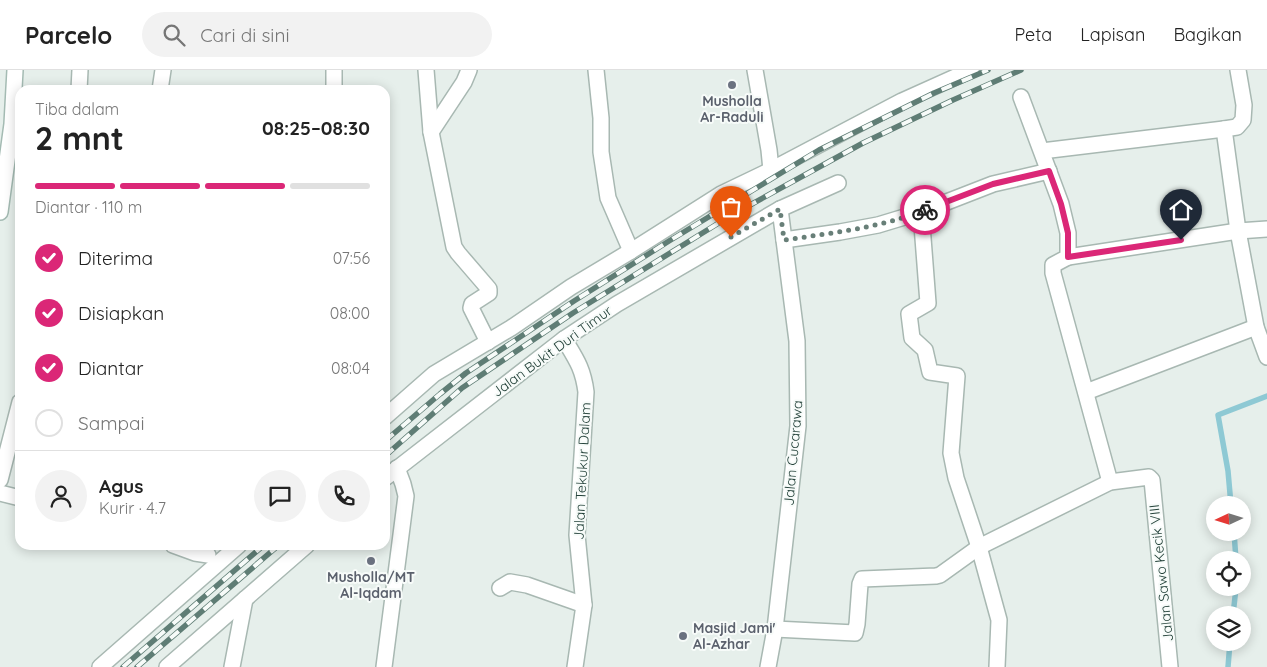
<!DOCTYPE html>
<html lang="id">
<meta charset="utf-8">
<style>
:root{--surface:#fff;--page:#f2f2f2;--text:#222;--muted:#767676;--line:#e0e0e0;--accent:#db2777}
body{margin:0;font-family:Quicksand,sans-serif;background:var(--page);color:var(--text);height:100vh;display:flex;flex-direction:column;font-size:19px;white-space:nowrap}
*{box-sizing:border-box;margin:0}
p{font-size:16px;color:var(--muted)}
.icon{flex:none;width:28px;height:28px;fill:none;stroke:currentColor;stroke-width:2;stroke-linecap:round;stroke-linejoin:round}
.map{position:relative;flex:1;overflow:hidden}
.drawer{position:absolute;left:15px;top:15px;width:375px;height:465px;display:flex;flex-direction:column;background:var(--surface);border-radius:15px;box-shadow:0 2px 12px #0003}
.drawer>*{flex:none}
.needle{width:32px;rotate:266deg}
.fabs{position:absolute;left:1206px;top:426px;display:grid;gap:10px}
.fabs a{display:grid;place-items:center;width:45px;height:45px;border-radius:50%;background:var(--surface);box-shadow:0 2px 12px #0003;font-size:25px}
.pin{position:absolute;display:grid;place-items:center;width:42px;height:42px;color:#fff;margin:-51px -21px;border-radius:50% 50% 50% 0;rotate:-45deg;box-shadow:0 0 5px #0007}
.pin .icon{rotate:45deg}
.courier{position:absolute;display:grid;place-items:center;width:50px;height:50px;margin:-25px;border:4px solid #db2777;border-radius:50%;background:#fff;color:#222;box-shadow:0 1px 6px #0007}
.summary em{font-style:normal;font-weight:800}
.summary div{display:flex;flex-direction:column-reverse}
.summary{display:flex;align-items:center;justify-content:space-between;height:85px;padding:0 20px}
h1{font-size:32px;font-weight:800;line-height:38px}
.bar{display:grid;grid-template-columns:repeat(4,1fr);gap:8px 5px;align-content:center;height:60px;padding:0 20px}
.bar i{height:6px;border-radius:4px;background:var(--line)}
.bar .on{background:var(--accent)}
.bar p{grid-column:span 4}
.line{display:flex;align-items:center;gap:12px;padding:0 20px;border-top:1px solid var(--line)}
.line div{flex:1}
.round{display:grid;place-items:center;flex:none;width:52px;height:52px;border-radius:26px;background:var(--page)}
ol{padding:0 20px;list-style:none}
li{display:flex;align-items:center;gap:15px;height:55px}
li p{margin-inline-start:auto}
li .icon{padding:5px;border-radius:50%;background:var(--accent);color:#fff;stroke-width:4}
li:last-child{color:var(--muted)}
li i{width:28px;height:28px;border:2px solid var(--line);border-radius:50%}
header{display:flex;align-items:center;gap:30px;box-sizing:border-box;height:70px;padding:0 25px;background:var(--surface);border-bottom:1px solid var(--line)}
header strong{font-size:24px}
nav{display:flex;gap:28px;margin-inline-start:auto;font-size:18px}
.search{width:350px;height:45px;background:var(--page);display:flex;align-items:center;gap:12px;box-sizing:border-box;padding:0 18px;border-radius:28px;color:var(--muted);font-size:19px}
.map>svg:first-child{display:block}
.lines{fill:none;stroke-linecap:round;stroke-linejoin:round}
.stream{stroke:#8ec9d4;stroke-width:5.5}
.street-casing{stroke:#a8b8b2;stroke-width:18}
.secondary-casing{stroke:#a4bbb3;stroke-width:18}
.street{stroke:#fff;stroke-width:15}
.secondary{stroke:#fff;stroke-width:15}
.rail-casing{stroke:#5f7d75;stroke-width:5.5}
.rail{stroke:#f7fbf9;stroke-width:4;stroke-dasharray:11;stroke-linecap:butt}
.done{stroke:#687f78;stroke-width:5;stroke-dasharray:0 9}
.route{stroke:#db2777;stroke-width:6}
.worship-dot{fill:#6b7280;stroke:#f7fbf9;stroke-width:2}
.labels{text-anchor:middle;stroke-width:4;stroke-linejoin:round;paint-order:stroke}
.worship-label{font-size:14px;font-weight:bold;fill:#5b616d;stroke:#f7fbf9}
.street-label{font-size:14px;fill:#24423a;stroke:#f7fbf9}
</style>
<header>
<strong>Parcelo</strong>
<div class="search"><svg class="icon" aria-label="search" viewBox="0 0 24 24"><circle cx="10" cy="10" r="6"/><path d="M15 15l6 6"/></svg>Cari di sini</div>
<nav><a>Peta</a><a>Lapisan</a><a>Bagikan</a></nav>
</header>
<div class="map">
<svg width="1267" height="597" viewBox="0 0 1267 597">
<rect width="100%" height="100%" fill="#e6efeb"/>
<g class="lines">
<!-- stream -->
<g class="stream">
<path d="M1231,435l-3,-34 -10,-56 49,-19"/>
<path d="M1234,462l2,28"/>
<path d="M1233,545l3,-27"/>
<path d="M1228,597l2,-25"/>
</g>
<!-- street casing -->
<g class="street-casing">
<g id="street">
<path d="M426,0l5,62"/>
<path d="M469,0l-5,12 -33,50 23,115 4,6 31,36v4l-17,11 -1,4 17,34"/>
<path d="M596,0l5,48v34l7,46 23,53"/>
<path d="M755,0l14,80 2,20"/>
<path d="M1238,0l6,35 -1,15 -6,7 -13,2 14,102 18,96 11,30"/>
<path d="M79,20l1,-20"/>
<path d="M160,20l3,-20"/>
<path d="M334,20v-20"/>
<path d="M1021,27l40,107 7,29v24l-15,8v8l57,209"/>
<path d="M1042,81l182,-22"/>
<path d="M921,142l7,91 -19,11 3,24 13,12 5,22 27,4 -6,77 5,25 23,69 20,73 -2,47"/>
<path d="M784,170l56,-8 38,-7 43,-13 72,-28 56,-13"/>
<path d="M1068,187l170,-26 29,-2"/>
<path d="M564,269c12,20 19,29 22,53l-9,143 7,70 -9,62"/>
<path d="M1086,322l170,-65"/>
<path d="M385,347l49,-43 77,-46 60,-41 60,-36 90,-57 50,-24 131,-69 69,-31"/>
<path d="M385,408l179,-139 53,-35 163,-95 58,-26"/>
<path d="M0,410l20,-78"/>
<path d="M0,423l20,5"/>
<path d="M173,475l22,8 13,2"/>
<path d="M500,518l10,-6 17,3 57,20"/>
<path d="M775,559l80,4 2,-9 3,-40 2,-5 74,-3 4,-1 39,-28 131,-65 39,-5 3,3 18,187"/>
<path d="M100,597l139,-122"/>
<path d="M167,597l140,-122"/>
<path d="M232,597l13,-68"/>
<path d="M384,597l22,-171 -3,-12 -6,-16"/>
<path d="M768,597l7,-38 23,-203 -1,-85 -17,-132"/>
</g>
</g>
<!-- secondary casing -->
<g class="secondary-casing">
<path id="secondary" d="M0,142l12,-88 3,-54"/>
</g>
<!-- street -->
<use href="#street" class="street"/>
<!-- secondary -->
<use href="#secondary" class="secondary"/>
<!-- rail casing -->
<g class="rail-casing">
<g id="rail">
<path d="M385,371l55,-47 26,-21 108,-72 95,-60 150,-91 115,-57 54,-23"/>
<path d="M385,386l77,-68 111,-75 157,-97 133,-73 90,-43 68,-30"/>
<path d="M123,597l141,-122"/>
<path d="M137,597l142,-122"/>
</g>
</g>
<!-- rail -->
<use href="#rail" class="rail"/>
</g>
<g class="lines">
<!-- done -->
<path class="done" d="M731,167l49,-28 4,31c48,-7 95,-12 141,-30"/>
<!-- route -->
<path class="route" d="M925,140l68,-26 56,-13 12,33 7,29v24l113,-17"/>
</g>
<!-- markers -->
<g class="worship-dot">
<circle cx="732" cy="15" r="5"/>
<circle cx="371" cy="491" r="5"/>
<circle cx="683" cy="566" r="5"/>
</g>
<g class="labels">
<!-- worship labels -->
<g class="worship-label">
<text x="732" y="36">Musholla<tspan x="732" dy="16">Ar-Raduli</tspan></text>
<text x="371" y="512">Musholla/MT<tspan x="371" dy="16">Al-Iqdam</tspan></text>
<text x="693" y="563" text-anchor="start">Masjid Jami'<tspan x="693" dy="16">Al-Azhar</tspan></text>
</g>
<!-- street labels -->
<g class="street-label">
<text transform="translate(552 281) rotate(-36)" y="5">Jalan Bukit Duri Timur</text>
<text transform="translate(793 383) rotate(-85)" y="5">Jalan Cucarawa</text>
<text transform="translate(582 401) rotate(-87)" y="5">Jalan Tekukur Dalam</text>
<text transform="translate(1161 503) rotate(-96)" y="5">Jalan Sawo Kecik VIII</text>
</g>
</g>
</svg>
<div class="fabs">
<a><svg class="needle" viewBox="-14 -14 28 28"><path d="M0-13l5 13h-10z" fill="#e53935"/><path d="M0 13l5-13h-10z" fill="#767676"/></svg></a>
<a><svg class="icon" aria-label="locate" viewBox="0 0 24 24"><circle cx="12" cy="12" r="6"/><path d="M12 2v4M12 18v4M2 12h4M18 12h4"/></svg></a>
<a><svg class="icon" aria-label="layers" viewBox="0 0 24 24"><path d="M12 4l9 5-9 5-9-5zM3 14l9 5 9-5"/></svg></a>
</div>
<div class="pin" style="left:731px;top:167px;background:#ea580c"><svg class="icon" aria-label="bag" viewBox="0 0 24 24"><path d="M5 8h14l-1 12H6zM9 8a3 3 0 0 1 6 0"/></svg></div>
<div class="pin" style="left:1181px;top:170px;background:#1f2937"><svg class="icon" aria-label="home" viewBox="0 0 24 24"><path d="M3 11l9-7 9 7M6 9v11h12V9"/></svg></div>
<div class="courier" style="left:925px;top:140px"><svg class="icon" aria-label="bike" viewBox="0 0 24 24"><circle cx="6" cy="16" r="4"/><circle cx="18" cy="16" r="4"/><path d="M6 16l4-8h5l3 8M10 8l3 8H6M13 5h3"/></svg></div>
<section class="drawer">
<div class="summary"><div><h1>2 mnt</h1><p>Tiba dalam</p></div><em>08:25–08:30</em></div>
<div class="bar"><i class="on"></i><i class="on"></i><i class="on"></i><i></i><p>Diantar · 110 m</p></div>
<ol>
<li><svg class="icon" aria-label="check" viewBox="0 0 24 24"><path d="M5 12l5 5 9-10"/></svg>Diterima<p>07:56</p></li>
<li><svg class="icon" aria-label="check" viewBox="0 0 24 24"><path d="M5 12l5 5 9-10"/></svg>Disiapkan<p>08:00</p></li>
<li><svg class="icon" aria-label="check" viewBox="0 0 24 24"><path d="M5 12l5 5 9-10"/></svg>Diantar<p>08:04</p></li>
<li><i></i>Sampai</li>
</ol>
<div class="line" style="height:90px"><a class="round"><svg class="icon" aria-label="person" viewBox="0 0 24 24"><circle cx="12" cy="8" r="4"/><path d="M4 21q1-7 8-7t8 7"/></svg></a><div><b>Agus</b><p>Kurir · 4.7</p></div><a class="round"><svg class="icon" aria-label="chat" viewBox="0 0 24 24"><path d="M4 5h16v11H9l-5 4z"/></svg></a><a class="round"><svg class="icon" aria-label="phone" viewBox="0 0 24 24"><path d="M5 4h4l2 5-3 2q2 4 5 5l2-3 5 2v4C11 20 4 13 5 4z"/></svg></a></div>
</section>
</div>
